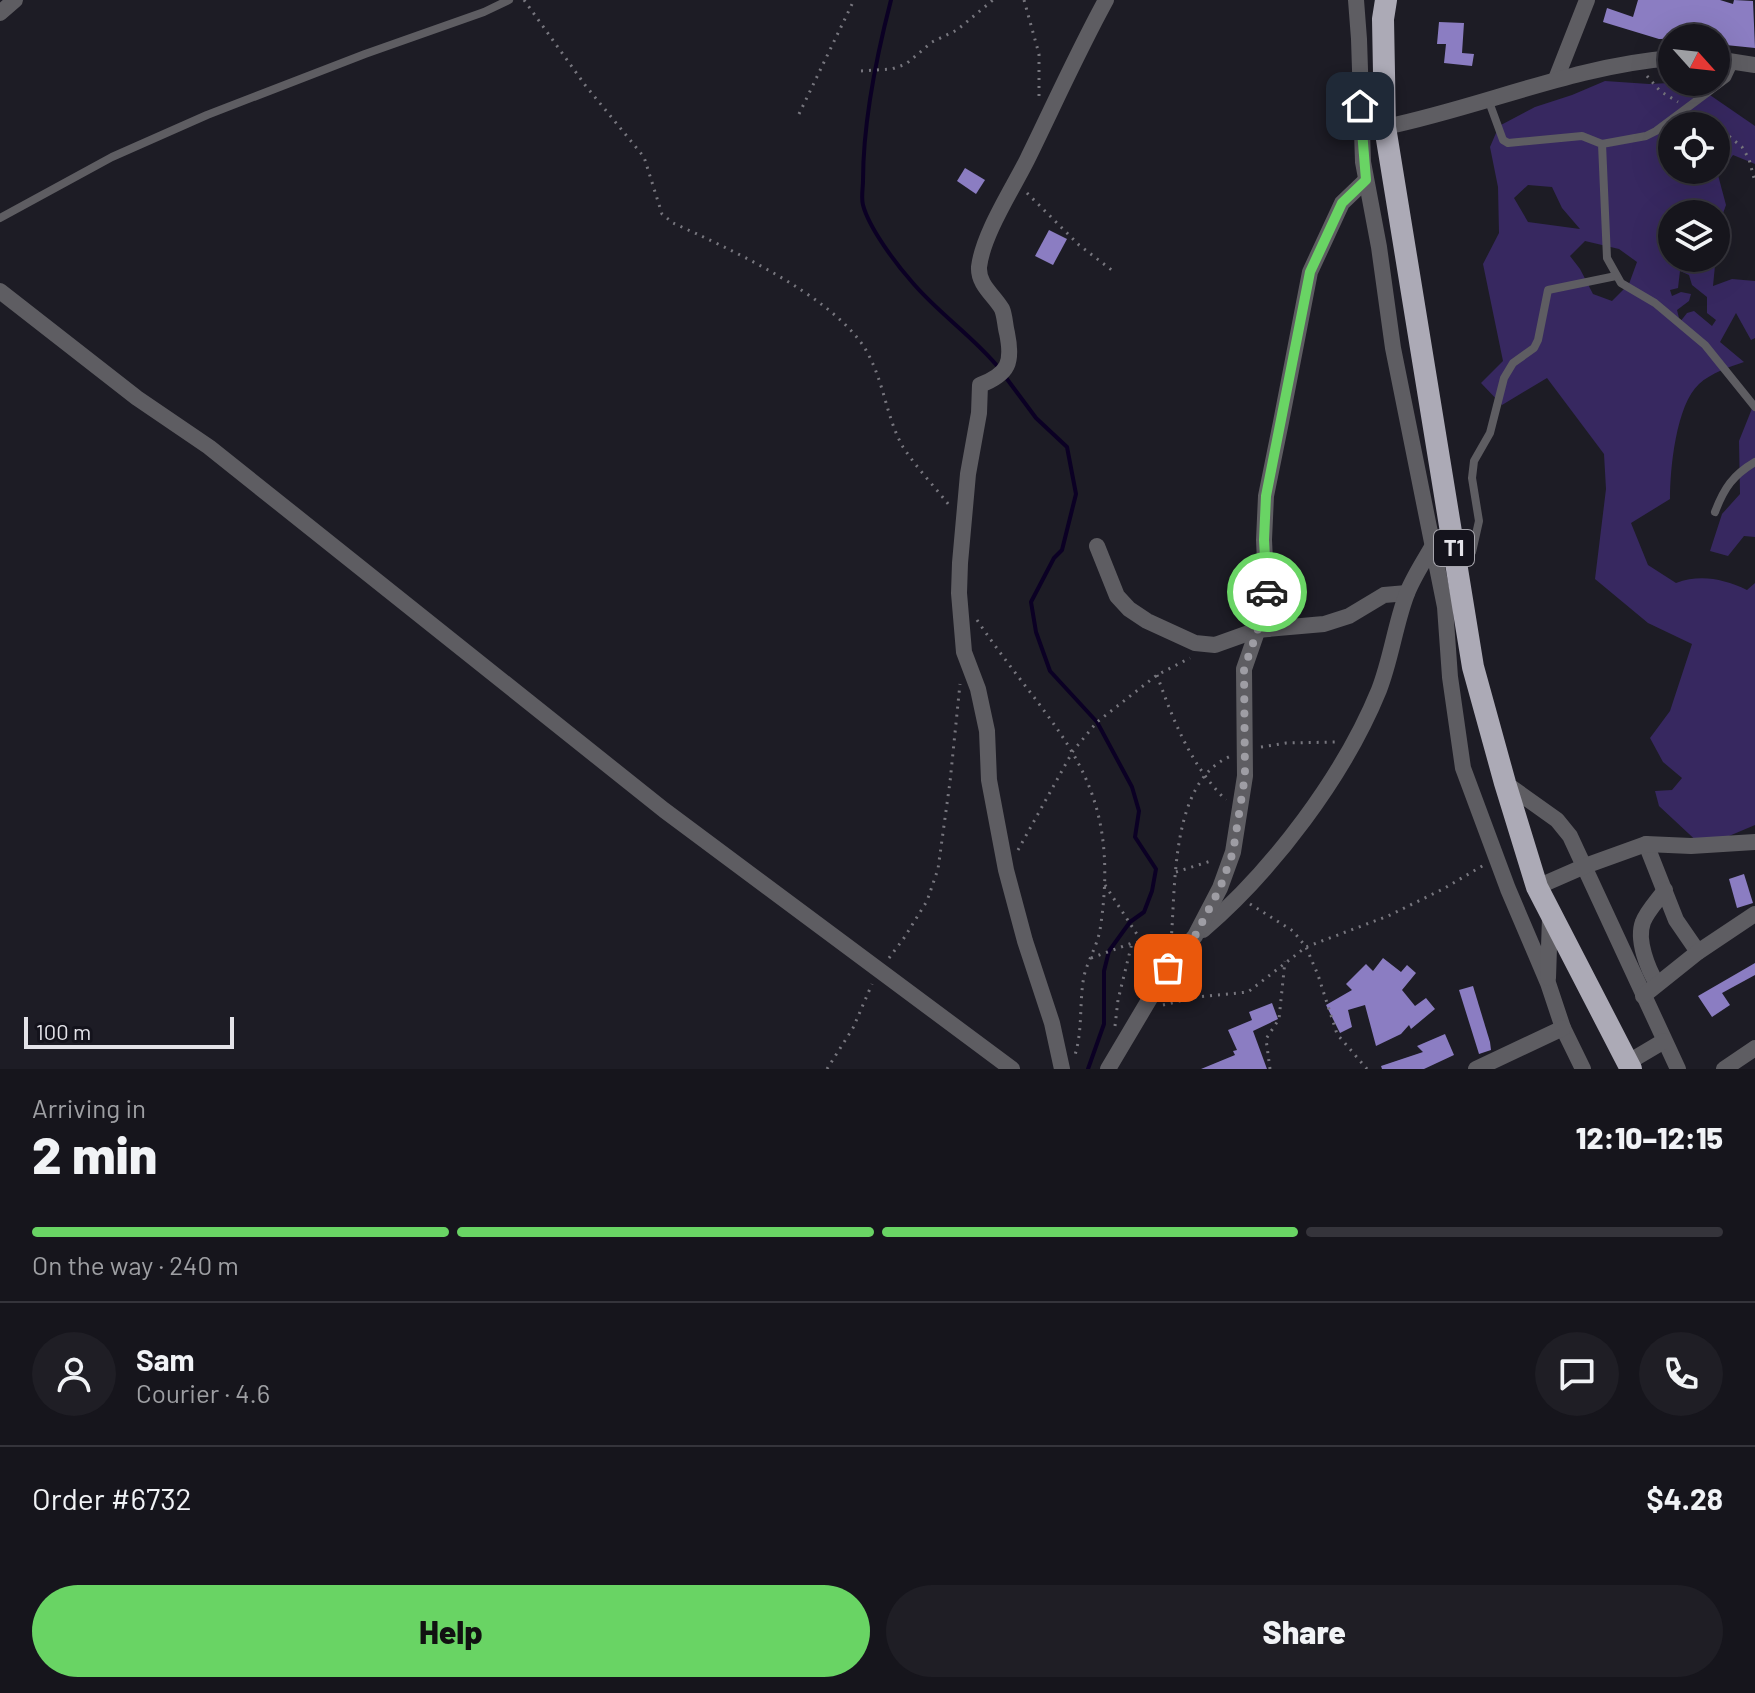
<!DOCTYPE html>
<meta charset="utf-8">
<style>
:root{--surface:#16151c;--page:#1f1e25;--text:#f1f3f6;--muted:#9e9fa3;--line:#35343b;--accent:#69d464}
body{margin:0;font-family:Barlow,sans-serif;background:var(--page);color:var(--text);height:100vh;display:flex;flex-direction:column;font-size:30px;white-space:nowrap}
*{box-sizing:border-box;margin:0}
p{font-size:26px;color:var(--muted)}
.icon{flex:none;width:44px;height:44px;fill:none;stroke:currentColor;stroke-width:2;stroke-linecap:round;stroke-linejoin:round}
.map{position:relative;height:1069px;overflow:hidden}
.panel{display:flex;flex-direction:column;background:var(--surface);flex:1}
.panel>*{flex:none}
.needle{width:52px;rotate:117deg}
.tools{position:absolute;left:1658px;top:24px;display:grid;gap:16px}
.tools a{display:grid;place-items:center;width:72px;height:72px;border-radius:50%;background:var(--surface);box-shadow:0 8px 32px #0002,0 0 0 2px var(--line);font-size:40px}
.scale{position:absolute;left:24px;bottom:20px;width:210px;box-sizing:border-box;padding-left:8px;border:4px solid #e4e3e9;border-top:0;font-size:22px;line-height:28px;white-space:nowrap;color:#e4e3e9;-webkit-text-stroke:6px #14131c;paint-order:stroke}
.pin{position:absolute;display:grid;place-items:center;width:68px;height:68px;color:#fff;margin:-34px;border-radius:16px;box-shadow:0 4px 12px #0006}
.courier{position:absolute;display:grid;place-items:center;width:80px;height:80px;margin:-40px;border:6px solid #69d464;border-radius:50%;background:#fff;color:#222;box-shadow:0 2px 10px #0007}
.headline em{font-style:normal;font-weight:800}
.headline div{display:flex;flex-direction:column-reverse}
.headline{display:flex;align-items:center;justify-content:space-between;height:136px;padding:0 32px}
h1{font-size:52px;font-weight:800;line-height:60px}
.bar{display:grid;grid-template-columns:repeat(4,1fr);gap:12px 8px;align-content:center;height:96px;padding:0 32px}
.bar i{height:10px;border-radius:6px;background:var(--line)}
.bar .selected{background:var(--accent)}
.bar p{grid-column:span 4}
.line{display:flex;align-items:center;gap:20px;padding:0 32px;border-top:2px solid var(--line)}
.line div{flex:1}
.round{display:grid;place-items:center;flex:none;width:84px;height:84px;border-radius:42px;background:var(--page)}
.primary-button{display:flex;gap:16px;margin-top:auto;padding:16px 32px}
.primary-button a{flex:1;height:92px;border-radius:48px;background:var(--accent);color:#111;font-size:32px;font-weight:800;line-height:92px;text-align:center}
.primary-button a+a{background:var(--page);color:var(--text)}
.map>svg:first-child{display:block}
.green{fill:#372860;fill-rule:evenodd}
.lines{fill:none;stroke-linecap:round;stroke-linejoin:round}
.stream{stroke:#0b0024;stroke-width:4}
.building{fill:#8b7dc2}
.path{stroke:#77767e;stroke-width:3;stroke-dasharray:2 6;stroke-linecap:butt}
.service{stroke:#5e5d62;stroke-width:8}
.minor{stroke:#5e5d62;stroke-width:16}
.trunk{stroke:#acaab6;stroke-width:22}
.done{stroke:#9e9da4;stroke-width:8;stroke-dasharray:0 14.4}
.route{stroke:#69d464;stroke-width:10}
.labels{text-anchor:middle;stroke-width:8;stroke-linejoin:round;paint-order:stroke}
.shield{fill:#14131c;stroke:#a6a5ac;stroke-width:2}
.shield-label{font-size:22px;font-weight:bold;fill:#e4e3e9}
</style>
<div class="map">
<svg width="1755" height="1069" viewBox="0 0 1755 1069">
<rect width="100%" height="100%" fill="#1d1c25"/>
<!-- green -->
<g class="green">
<path d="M1605,81l44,3 42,-2 64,44v38l-22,-9 -15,20 8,30 -10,28v-19h-44v44h44v-3l-3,31 19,-7 23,2v57l-4,2 -15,-27 -16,29 24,20c-15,5 -33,11 -45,22 -23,21 -29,85 -29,115l-39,24 17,42 28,18c25,-9 47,-4 71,7l8,-7v242l-52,22 -44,-41 -4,-15 17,-1 10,-12 -19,-16 -13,-24 20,-27 22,-67 -44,-21 -53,-44 11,-90 -2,-35 -57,-76 -45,27 -21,-22 22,-22 -20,-97 16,-31 -1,-46 -8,-40 9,-21 36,-19 37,-12zM1672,126h44v44h-44zM1528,185l24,2 10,21 18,21 -52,-7 -14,-24zM1585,241l34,8 18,13 -8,22 -17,17 -19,-7 -13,-25 -10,-13zM1680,271l9,4 3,10 15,12v16l9,7 -4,6 -18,-15 -7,2 -7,9 -3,-12 12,-9 2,-7 -10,-2 -9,4 -2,-6 8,-2z"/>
<path d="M1755,401v136l-11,-1 -16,20 -18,-5 12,-37 18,-20 -1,-53z"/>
</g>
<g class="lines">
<!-- stream -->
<g class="stream">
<path d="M891,0c-15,58 -28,121 -28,181 0,7 -2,17 0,24 6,23 33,59 49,77 27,32 61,54 87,86"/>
<path d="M1004,375l32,43 31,29 9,47 -14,56 -8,8 -23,44 5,30 14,39 47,51 35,65 7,24 -4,26 21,32 -4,22 -8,21 -14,10 -21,29 -5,20v53l-16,45"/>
</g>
</g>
<!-- building -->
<g class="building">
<path d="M1638,0h82l13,4 1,-4 19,1 2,47 -39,-4v-6l-57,1 -56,-17 4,-14 26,9z"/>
<path d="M1439,22l25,1 -2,30 12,1 -2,12 -28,-3 2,-19h-9z"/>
<path d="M965,168l20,12 -9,14 -19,-13z"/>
<path d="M1049,230l18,9 -14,26 -18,-9z"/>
<path d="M1744,874l9,29 -16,5 -8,-29z"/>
<path d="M1383,958l18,14 6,-7 9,8 -14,17 13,16 11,-8 9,11 -24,20 -2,-4 -8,9 -25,12 -11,-41 -17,5 4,17 -12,6 -14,-28 26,-15 -6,-6 20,-20 7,7z"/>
<path d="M1755,963v12l-33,18 8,12 -18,12 -14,-21z"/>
<path d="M1473,986l17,56 1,8 -12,4 -20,-64z"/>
<path d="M1272,1003l6,16 -25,12 14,38h-66l34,-14 -2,-4 4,-1 -9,-20 24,-10 -3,-8z"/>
<path d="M1445,1034l9,21 -30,14h-42l-1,-3 42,-14 -6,-6z"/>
</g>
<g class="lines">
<!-- path -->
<g class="path">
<path d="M524,0l61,85 59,72 18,57 11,9c57,26 153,70 189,121 22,32 23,72 41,103 13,20 31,39 46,58"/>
<path d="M1024,0l15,54v44"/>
<path d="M861,71l31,-2 14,-5 26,-22 25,-12 36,-30"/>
<path d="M1647,76l13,15 18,11"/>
<path d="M1698,112l11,11 9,4 24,20 7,12 6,23"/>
<path d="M799,114l55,-114"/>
<path d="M1027,193l52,52 34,26"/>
<path d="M977,620c77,114 147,155 123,310 -3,16 -12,30 -16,46 -5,26 -1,53 -9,79"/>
<path d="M1157,675c16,45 34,91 69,125"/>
<path d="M1261,747l25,-4 51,-1"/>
<path d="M1018,850l55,-99 24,-29 60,-47 33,-17"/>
<path d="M1176,872l38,-12"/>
<path d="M1105,885l37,57"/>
<path d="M1250,904l43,27 13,16 12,28 19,59 30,35"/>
<path d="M1171,941c5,-55 -1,-160 60,-185"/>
<path d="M889,958l15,-20 23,-37 11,-32 12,-87 10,-98"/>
<path d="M1091,958l41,-15 39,-5"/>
<path d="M1163,1005l34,-8 51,-5 58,-45 82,-31 55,-27 41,-24"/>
<path d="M1115,1026l3,-26 14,-57"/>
<path d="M827,1069l26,-41 19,-44"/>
<path d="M1270,1069l-4,-30 13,-20 6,-58"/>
</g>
<!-- service -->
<g class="service">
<path d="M1488,99l15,41 5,3 74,-7 20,8 5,114 14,25 34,20 50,42 50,62"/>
<path d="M1602,144l44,-8 10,-5 71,-53 8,-17"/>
<path d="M0,218l112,-61 95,-42 158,-61 119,-42 25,-12"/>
<path d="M1715,512c9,-24 18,-37 40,-50"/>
<path d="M1459,567l13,-15 7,-31 -7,-43 2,-17 16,-28 14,-55 9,-15 21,-15 4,-8 10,-50 68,-14"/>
</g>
<!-- minor -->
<g class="minor">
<path d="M1356,0l3,39 4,123 16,85 14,101 52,259 5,70 13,91 45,121 40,94 15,45 20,41"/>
<path d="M0,13l15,-13"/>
<path d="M1716,59l39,6"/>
<path d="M1556,79l31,-79"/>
<path d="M1385,127c97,-20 188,-61 287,-69"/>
<path d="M0,291l137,107 72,49 455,363 348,259"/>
<path d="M1097,546l20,50 12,13 18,12 48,22 20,2 42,-15 67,-6 25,-8 35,-21 23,-2"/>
<path d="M1505,783l52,37 13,16 108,233"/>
<path d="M1646,844l30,76 22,32"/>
<path d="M1537,887l48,-21 61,-22 45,2 64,-4"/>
<path d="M1203,930c70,-60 141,-154 176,-240 12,-31 16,-64 27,-94 6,-17 17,-33 26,-49"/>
<path d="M1548,978l2,-61"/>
<path d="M1657,984c-9,-15 -21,-44 -14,-62 4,-11 15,-22 22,-32"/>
<path d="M1643,996l55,-44 57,-38"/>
<path d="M1627,1063l37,-22"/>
<path d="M1062,1069l-10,-46 -27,-82 -19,-71 -17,-90 -2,-49 -9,-42 -14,-37 -5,-59 1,-30 8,-89 11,-61 1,-28c29,-11 33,-23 27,-52 -2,-7 -2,-17 -5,-24 -8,-14 -24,-24 -23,-42 4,-33 33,-77 48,-107 26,-53 50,-107 79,-160"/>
<path d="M1108,1069l60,-101 27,-32 25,-48 13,-36 12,-76 -1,-107 23,-66 -3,-63 2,-44 15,-74 29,-150 32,-69 24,-23"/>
<path d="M1476,1069l87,-41"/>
<path d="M1724,1069l31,-21"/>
</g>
<!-- trunk -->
<path class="trunk" d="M1386,0l-3,19 2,108 88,540 32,116 32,104 94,182"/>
</g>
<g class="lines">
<!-- done -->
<path class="done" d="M1168,968l27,-32 25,-48 13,-36 12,-76 -1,-107 23,-66v-11"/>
<!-- route -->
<path class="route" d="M1267,592l-3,-52 2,-44 44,-224 32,-69 24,-23 -6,-74"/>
</g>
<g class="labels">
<!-- shield labels -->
<rect class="shield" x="1434" y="530" width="40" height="36" rx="6"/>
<g class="shield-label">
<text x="1454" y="556">T1</text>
</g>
</g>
</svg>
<div class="tools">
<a><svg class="needle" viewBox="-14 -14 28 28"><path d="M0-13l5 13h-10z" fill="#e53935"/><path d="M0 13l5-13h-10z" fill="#9e9fa3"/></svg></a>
<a><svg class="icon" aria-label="locate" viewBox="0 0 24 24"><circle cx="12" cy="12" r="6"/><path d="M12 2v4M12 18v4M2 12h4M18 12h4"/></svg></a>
<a><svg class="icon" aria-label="layers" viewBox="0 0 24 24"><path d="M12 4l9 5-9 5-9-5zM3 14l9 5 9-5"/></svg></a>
</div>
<div class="scale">100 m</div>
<div class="pin" style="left:1168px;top:968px;background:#ea580c"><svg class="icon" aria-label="bag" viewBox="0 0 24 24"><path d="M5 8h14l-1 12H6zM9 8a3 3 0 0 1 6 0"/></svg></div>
<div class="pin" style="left:1360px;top:106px;background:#1f2937"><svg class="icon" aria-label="home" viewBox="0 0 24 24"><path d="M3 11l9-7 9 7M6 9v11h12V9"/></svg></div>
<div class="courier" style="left:1267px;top:592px"><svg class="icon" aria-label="car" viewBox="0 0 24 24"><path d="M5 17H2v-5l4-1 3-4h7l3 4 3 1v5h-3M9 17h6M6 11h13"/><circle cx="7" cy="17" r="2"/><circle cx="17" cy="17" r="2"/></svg></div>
</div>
<section class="panel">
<div class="headline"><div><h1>2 min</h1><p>Arriving in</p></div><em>12:10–12:15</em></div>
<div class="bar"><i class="selected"></i><i class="selected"></i><i class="selected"></i><i></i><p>On the way · 240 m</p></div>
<div class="line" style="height:144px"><a class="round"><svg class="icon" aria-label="person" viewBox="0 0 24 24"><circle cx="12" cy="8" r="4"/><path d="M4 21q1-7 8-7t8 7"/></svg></a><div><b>Sam</b><p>Courier · 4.6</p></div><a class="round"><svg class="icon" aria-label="chat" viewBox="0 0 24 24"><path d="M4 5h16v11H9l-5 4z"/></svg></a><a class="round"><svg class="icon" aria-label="phone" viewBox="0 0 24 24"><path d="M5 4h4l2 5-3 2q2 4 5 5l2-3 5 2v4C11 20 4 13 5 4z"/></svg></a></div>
<div class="line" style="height:104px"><div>Order #6732</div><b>$4.28</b></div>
<div class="primary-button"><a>Help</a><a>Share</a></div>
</section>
